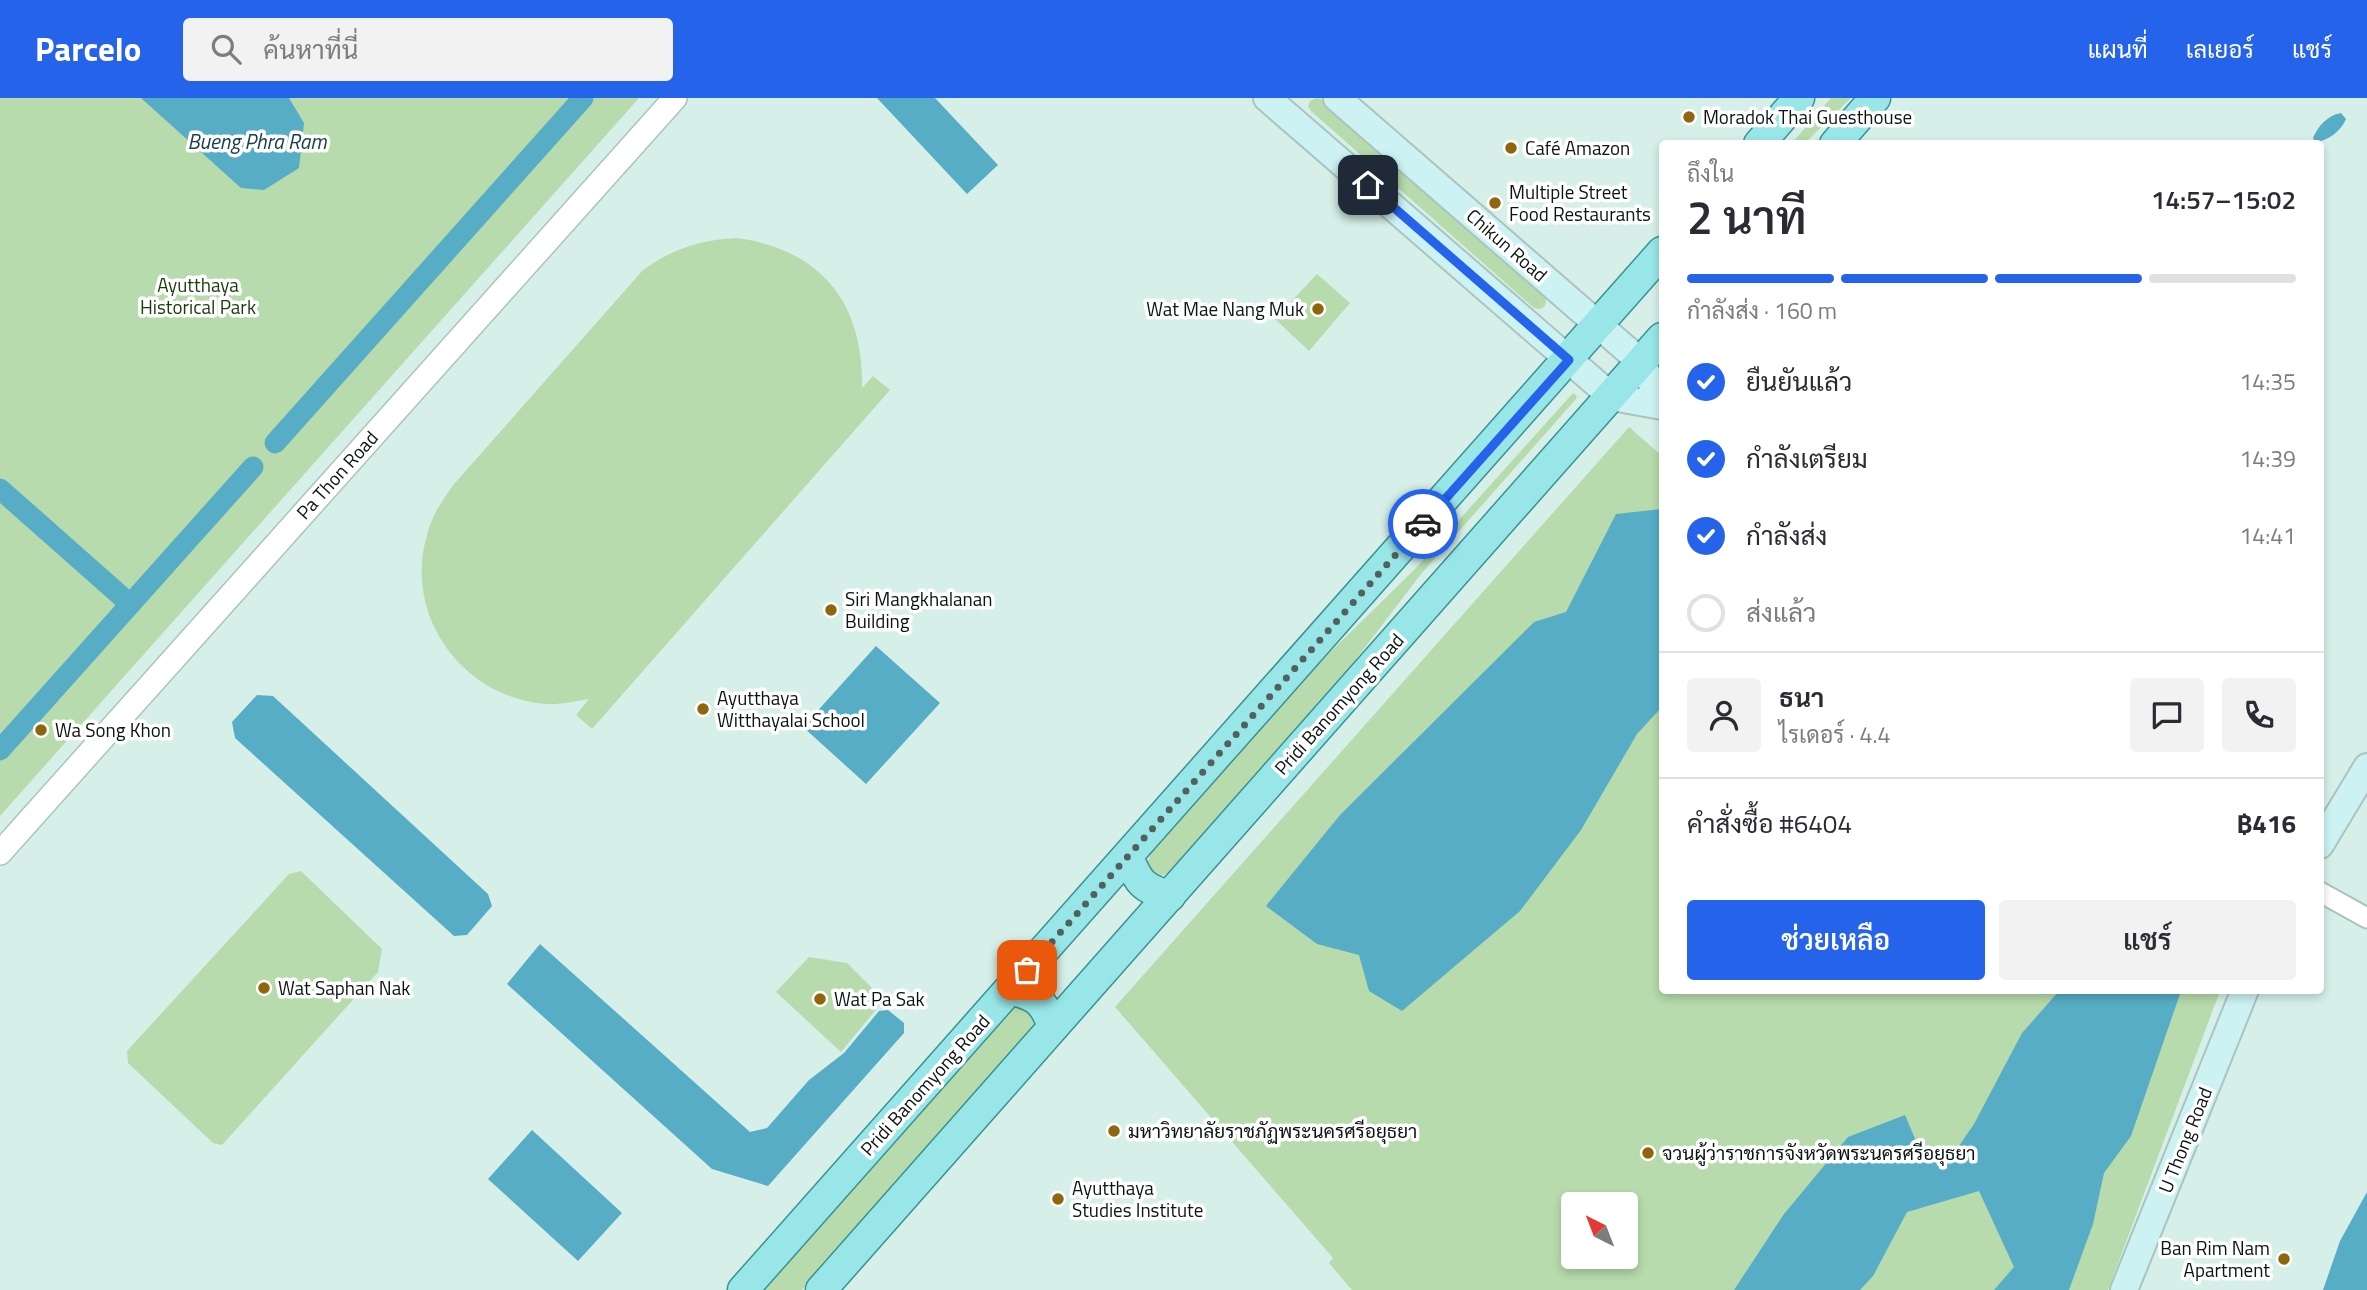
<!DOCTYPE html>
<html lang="th">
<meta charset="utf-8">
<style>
:root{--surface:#fff;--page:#f2f2f3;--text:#2b2b33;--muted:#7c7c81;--line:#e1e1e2;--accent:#2563eb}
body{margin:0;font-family:"Titillium Web",Sarabun,sans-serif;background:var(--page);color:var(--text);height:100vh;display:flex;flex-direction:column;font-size:26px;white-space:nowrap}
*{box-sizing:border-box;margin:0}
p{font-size:23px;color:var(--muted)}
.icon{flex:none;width:38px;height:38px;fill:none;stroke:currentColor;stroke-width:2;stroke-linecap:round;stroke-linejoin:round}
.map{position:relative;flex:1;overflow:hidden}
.panel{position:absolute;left:1659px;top:42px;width:665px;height:854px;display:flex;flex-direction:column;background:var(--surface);border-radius:7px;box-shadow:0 4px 10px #0003}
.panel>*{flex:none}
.needle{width:46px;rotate:318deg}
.fabs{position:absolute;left:1561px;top:1094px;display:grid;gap:14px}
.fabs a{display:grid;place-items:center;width:77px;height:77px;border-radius:7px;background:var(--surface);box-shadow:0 4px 10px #0003;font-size:35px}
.pin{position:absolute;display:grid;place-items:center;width:60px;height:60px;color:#fff;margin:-30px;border-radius:14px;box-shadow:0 4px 10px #0006}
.courier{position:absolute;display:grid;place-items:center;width:70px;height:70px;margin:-35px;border:5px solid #2563eb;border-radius:50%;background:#fff;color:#222;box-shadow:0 2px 9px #0007}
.headline em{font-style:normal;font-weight:600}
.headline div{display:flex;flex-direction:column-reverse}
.headline{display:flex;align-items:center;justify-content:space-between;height:119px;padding:0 28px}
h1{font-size:46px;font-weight:600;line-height:52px}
.bar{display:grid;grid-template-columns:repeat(4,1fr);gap:10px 7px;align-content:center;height:84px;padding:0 28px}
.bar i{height:9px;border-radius:5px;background:var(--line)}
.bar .active{background:var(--accent)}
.bar p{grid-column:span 4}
.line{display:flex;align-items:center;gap:18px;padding:0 28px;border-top:2px solid var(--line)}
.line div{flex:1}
.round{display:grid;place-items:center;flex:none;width:74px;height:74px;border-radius:7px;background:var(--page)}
ol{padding:0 28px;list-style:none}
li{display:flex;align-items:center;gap:21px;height:77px}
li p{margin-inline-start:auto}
li .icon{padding:7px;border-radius:50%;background:var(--accent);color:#fff;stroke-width:4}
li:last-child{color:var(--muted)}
li i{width:38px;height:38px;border:4px solid var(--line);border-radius:50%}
.primary-button{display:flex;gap:14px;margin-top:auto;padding:14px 28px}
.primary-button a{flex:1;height:80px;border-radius:7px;background:var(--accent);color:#fff;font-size:28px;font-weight:600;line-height:80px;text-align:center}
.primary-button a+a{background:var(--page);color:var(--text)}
header{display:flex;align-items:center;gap:42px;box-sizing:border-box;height:98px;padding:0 35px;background:var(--accent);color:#fff}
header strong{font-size:33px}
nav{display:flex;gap:38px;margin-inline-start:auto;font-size:24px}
.search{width:490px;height:63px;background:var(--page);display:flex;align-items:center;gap:18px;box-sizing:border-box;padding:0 24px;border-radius:7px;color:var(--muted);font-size:26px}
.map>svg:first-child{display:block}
.green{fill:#b7dbac;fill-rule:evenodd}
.water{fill:#56adc5}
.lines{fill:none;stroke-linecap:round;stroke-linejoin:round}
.canal{stroke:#56adc5;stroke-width:21}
.minor-casing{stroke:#abc4bd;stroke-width:23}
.tertiary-casing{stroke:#abc4bd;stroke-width:26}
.secondary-casing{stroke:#abc4bd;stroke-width:30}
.primary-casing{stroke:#3a9193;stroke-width:33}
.minor{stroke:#fff;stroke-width:19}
.tertiary{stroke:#fff;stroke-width:23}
.secondary{stroke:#ccf2f4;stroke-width:26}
.primary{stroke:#98e6e8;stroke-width:30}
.done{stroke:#52615d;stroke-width:7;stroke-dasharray:0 12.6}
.route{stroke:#2563eb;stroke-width:9}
.poi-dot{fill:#90660d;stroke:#fff;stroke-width:2.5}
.labels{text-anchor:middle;stroke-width:7;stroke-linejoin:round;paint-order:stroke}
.poi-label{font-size:19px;fill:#0b1412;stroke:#fff;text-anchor:start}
.street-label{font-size:19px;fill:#0b1412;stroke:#fff}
.park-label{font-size:19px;fill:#153e04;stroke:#fff}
.water-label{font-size:21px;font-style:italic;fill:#19414b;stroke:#fff}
</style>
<header>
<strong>Parcelo</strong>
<div class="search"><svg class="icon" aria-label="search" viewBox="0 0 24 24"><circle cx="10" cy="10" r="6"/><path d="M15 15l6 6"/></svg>ค้นหาที่นี่</div>
<nav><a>แผนที่</a><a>เลเยอร์</a><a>แชร์</a></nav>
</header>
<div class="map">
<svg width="2367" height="1192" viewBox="0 0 2367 1192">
<rect width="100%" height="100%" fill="#d6f0e9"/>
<!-- green -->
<g class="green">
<path d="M0,0h639l-639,718z"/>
<path d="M1316,0l5,1 222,196 3,5 -1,6 -5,3 -6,-1 -223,-197 -3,-5 2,-5z"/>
<path d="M1831,0h20l-46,45h-13z"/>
<path d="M736,140c85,11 128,65 126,150l11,-12 17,14 -298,339 -16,-14 13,-16c-14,2 -28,6 -43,5 -83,-6 -143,-88 -119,-169 5,-20 16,-36 28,-52l188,-213c29,-21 57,-30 93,-32z"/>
<path d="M1317,176l33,29 -41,48 -34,-32z"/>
<path d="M1573,295l4,3 -1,3 -155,175 -90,118 -158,179 -12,5 -6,-2 -8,-10 4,-12 159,-180 105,-103z"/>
<path d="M1629,329l33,29v534l558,1 -112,299h-756l-23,-27 4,-5 -218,-251zM1573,1106h53v52h-53z"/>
<path d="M301,773l81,78 -4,23 -156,173 -9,-2 -85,-80 -1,-12 162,-177z"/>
<path d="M809,859l38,6 37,37 -43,52 -65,-60z"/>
<path d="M1018,905l20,18 -3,5 -233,264h-39z"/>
</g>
<!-- water -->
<g class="water">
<path d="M141,0h148l15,25 -5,45 -35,22 -23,-2z"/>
<path d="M877,0h58l63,67 -31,29z"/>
<path d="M2341,15l5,6c-5,12 -18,22 -31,23l-2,-4c5,-12 15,-23 28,-25z"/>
<path d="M1662,411v198l-25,27 -56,96 -61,81 -118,100 -33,-20 -10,-36 -42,-11 -51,-38 74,-91 194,-193 32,-10 50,-98z"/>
<path d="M876,548l64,57 -74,81 -63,-57z"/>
<path d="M257,597l16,1 215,198 4,12 -25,29 -13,1 -219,-198 -3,-16z"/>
<path d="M540,846l210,188 17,-4 42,-48 35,-27 35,-42 9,-1 16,13v10l-136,153 -56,-17 -205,-185z"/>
<path d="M2059,893h122l-50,145 -27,37 -11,51 -24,66h-75l20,-23 -35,-76 -72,21 -34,64 -13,14h-126l50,-76 64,-77 57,-22 16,38 31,3 22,-32 48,-91z"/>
<path d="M532,1032l90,83 -44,48 -90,-82z"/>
<path d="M2367,1094v98h-44l17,-49z"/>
</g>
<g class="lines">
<!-- canal -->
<g class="canal">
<path d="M275,345l308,-345"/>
<path d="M0,391l130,115"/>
<path d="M0,652l253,-283"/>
</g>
<!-- minor casing -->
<g class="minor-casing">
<path id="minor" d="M2320,794l47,26"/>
</g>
<!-- tertiary casing -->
<g class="tertiary-casing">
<path id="tertiary" d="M0,755l675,-755"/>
</g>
<!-- secondary casing -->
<g class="secondary-casing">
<g id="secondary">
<path d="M1267,0l345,299 50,9"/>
<path d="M1337,0l304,264 21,42"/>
<path d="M2320,747l47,-78"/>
<path d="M2124,1192l121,-300"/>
</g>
</g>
<!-- primary casing -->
<g class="primary-casing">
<g id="primary">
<path d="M1759,46l40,-46"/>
<path d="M1835,46l40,-46"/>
<path d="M1128,759c10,25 15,32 42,39"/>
<path d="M1010,891c27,7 34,12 43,38"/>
<path d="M743,1192l919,-1038"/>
<path d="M821,1192l841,-952"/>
</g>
</g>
<!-- minor -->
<use href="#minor" class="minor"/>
<!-- tertiary -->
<use href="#tertiary" class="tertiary"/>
<!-- secondary -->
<use href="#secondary" class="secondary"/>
<!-- primary -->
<use href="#primary" class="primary"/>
</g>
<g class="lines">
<!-- done -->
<path class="done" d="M1027,872l396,-446"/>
<!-- route -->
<path class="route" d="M1368,87l201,175 -146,164"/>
</g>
<!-- markers -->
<g class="poi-dot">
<circle cx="1689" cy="19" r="7"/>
<circle cx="1511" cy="50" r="7"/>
<circle cx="1495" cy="105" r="7"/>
<circle cx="1318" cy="211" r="7"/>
<circle cx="831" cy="512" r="7"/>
<circle cx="703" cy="611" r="7"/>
<circle cx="41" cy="632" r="7"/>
<circle cx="264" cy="890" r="7"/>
<circle cx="820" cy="901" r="7"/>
<circle cx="1114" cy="1033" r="7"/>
<circle cx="1648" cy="1055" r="7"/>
<circle cx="1058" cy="1101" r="7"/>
<circle cx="2284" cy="1161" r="7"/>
</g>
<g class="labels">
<!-- poi labels -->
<g class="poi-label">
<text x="1703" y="26">Moradok Thai Guesthouse</text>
<text x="1525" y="57">Café Amazon</text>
<text x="1509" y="101">Multiple Street<tspan x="1509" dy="22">Food Restaurants</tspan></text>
<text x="1304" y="218" text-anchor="end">Wat Mae Nang Muk</text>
<text x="845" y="508">Siri Mangkhalanan<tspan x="845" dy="22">Building</tspan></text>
<text x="717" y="607">Ayutthaya<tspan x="717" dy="22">Witthayalai School</tspan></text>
<text x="55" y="639">Wa Song Khon</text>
<text x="278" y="897">Wat Saphan Nak</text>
<text x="834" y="908">Wat Pa Sak</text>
<text x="1128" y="1040">มหาวิทยาลัยราชภัฏพระนครศรีอยุธยา</text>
<text x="1662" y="1062">จวนผู้ว่าราชการจังหวัดพระนครศรีอยุธยา</text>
<text x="1072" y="1097">Ayutthaya<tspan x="1072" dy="22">Studies Institute</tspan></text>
<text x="2270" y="1157" text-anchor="end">Ban Rim Nam<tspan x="2270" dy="22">Apartment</tspan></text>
</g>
<!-- street labels -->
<g class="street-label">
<text transform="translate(1507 147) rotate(41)" y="7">Chikun Road</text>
<text transform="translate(337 377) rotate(-48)" y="7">Pa Thon Road</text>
<text transform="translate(1339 606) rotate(-48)" y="7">Pridi Banomyong Road</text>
<text transform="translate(925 987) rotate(-48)" y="7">Pridi Banomyong Road</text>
<text transform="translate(2185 1042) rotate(-68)" y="7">U Thong Road</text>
</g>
<!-- park labels -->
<g class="park-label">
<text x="198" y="194">Ayutthaya<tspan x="198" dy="22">Historical Park</tspan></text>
</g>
<!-- water labels -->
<g class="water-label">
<text x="257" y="51">Bueng Phra Ram</text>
</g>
</g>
</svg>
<div class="fabs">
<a><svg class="needle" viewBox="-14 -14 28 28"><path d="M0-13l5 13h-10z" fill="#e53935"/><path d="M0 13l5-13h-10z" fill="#7c7c81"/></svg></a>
</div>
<div class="pin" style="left:1027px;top:872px;background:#ea580c"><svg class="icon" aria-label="bag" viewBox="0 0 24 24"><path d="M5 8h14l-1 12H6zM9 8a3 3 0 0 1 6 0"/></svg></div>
<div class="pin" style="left:1368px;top:87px;background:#1f2937"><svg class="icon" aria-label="home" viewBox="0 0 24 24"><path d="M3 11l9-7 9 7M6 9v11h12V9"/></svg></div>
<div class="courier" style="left:1423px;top:426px"><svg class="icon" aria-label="car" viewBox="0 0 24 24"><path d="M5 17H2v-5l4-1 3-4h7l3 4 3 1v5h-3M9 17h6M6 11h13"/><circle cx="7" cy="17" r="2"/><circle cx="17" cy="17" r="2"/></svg></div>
<section class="panel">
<div class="headline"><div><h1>2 นาที</h1><p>ถึงใน</p></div><em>14:57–15:02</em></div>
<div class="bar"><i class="active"></i><i class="active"></i><i class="active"></i><i></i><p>กำลังส่ง · 160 m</p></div>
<ol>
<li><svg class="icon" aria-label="check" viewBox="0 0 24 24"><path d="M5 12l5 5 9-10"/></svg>ยืนยันแล้ว<p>14:35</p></li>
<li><svg class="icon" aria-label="check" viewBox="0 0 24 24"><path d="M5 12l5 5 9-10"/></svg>กำลังเตรียม<p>14:39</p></li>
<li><svg class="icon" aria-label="check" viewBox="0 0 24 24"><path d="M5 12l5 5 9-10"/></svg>กำลังส่ง<p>14:41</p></li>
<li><i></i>ส่งแล้ว</li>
</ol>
<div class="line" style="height:126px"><a class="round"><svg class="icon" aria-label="person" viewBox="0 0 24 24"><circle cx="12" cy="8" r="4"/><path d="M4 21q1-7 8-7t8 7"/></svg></a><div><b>ธนา</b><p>ไรเดอร์ · 4.4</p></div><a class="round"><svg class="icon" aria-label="chat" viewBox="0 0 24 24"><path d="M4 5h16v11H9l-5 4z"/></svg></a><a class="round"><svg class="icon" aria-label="phone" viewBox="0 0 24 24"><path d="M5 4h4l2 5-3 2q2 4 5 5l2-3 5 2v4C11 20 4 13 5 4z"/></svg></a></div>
<div class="line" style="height:91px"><div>คำสั่งซื้อ #6404</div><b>฿416</b></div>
<div class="primary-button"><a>ช่วยเหลือ</a><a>แชร์</a></div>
</section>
</div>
